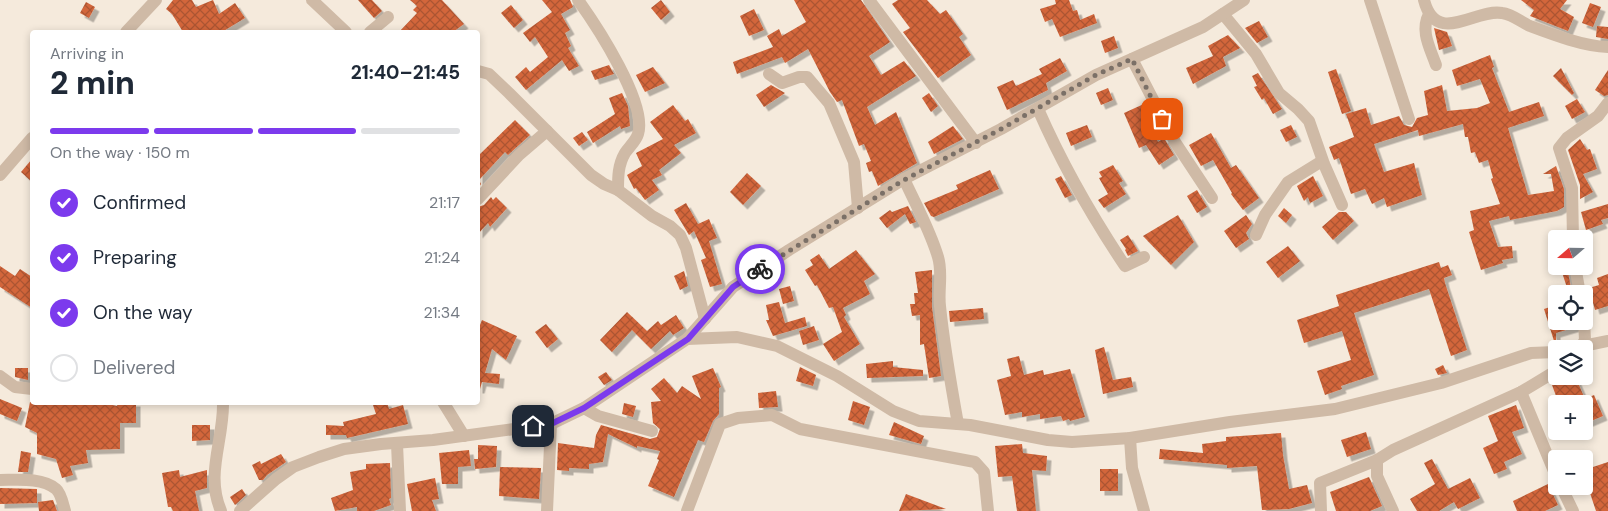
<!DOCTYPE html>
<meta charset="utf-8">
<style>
:root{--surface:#fff;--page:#f2f2f3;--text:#1f2937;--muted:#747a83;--line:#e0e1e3;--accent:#7c3aed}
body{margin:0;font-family:"DM Sans",sans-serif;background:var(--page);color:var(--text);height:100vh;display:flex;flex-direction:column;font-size:19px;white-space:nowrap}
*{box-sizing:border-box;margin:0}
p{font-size:16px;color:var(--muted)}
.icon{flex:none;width:28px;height:28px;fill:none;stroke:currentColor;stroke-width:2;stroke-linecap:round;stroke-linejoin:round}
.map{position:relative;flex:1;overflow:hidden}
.drawer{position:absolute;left:30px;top:30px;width:450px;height:375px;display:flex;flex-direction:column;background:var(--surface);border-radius:5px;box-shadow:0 2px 8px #0003}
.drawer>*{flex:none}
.needle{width:32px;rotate:250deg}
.controls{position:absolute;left:1548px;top:230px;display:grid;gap:10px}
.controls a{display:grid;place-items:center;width:45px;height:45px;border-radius:5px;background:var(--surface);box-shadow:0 2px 8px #0003;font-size:25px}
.pin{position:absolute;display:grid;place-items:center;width:42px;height:42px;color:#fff;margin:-21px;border-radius:10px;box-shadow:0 2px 8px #0006}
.courier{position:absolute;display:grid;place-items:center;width:50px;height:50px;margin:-25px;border:4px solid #7c3aed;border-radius:50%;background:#fff;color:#222;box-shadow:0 1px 6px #0007}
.headline em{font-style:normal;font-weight:800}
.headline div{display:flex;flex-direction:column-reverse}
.headline{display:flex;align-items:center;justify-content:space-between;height:85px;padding:0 20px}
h1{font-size:32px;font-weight:800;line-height:38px}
.bar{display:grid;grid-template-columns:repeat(4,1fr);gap:8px 5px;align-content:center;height:60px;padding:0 20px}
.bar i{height:6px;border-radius:4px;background:var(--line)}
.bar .active{background:var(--accent)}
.bar p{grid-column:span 4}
ol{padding:0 20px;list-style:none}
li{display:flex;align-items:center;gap:15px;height:55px}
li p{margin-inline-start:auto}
li .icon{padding:5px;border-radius:50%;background:var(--accent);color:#fff;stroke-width:4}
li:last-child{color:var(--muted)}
li i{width:28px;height:28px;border:2px solid var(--line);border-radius:50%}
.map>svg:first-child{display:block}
.building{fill:url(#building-cross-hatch);filter:url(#shadow)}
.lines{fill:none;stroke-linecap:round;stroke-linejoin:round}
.minor{stroke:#cfbaa6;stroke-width:12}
.done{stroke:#7b7067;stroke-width:5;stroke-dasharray:0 9}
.route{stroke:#7c3aed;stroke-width:6}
</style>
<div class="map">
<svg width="1608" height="511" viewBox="0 0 1608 511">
<defs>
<pattern id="building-cross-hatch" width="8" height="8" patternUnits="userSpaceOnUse" patternTransform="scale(1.25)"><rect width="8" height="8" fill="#d3663b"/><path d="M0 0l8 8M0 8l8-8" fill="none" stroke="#ac5432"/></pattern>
<filter id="shadow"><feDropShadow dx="4.5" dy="4.5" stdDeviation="0" flood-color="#0004"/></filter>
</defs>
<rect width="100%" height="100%" fill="#f5eadc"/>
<!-- building -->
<g class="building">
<path d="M173,0h19l4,7 17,-7 6,14 16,-11 10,15 -23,14h-39l-11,-18 -6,-5z"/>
<path d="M358,0h14l10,11 -8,7z"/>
<path d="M410,0h32l22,24 -11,8h-54l18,-19 -4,-3 4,-4z"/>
<path d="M542,0h28l3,7 -12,7 9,16 -5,3 6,13 -3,2 11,18 -10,5 -7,-11 -36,30 -11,-13 11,-10 4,5 18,-15 -13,-20 -5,5 -7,-9 29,-21z"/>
<path d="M661,0l9,12 -9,8 -10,-12z"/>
<path d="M794,0h67l29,42 -21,14 12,19 23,-14 12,15 -49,31 8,18 21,-13 21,51 -39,23 -6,-15 -3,1 -3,-9 5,-2 -7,-17 -5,2 -17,-46 -5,2 -7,-10 -22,-43 -23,14 -3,-6 -45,17 -4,-12 40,-15 -6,-11 12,-7 3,7 24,-14z"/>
<path d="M898,0h29l13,14 6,-4 17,24 -4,3 12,18 -33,23 -35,-46 7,-4 -18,-24z"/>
<path d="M1055,0h14l4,11 4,-1 3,10 14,-6 3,9 -37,14 -8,-18 -7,3 -5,-13 16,-5z"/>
<path d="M1521,0h46l-7,9 14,8 -6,14 -38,-15 4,-6z"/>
<path d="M86,2l9,5 -6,11 -9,-5z"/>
<path d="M1590,3l11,4 -8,20 -11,-4z"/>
<path d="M511,5l12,15 -9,8 -13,-15z"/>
<path d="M754,9l10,21 -15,6 -9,-20z"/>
<path d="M1259,21l9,16 -11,6 -12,-15z"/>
<path d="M1597,26l11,1v12l-12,-2z"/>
<path d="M1434,28l13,4 5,14 -13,4z"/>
<path d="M1228,35l15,16 -3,-3 -17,9 3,9 -33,18 -7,-16 27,-12 -5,-10z"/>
<path d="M1114,36l4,12 -13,5 -4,-12z"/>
<path d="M1490,55l4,12 -2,1 17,44 30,-10 5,14 -36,12 20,67 26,-4 -3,-17h-8l13,-8 8,23v18l-7,4 -47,9 -1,-4 -20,5 9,26 14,-1 1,12 -11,2 1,3 -22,7 -12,-38 5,-2 -4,-19 30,-7 -9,-25 2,-1 -5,-18 -9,3 -4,-11 -4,1 -3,-16h-3l-2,-13 -44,12 -1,-6 -44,14 10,28 30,-9 8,32 -35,12 -3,-9 -12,6 -7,-15 -14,5 -12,-36 -5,2 -5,-13 25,-10 -8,-23 20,-6 5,17 28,-9 5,9 8,2 5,-9 11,-3 -4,-24 18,-6 5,26 30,-3 13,-5 -10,-24 -23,7 -5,-16z"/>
<path d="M1060,58l7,13 -21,12 2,7 -41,20 -10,-23 16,-7 3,6 26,-12 -3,-5z"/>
<path d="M609,65l5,9 -19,6 -4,-9z"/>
<path d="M653,67l12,16 -20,9 -9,-17z"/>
<path d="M1561,68l13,25 -2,2 -19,-19z"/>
<path d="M1336,69l15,42 -9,3 -14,-42z"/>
<path d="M1608,70v25l-4,1 -9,-6z"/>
<path d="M1258,73l24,36 -9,5 -9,-16 -2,2 -8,-13 3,-1 -5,-10z"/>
<path d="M771,85l14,8 -21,14 -8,-12z"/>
<path d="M1108,88l5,12 -12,5 -5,-12z"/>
<path d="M622,93l6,13 2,20 -9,3 -1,-3 -27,17 -6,-11 28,-18 -6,-16z"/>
<path d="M929,93l9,13 -7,6 -9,-14z"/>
<path d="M1577,99l8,13 -13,7 -7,-13z"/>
<path d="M1146,103l4,9 -5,2 13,28 6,-4 10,17 -15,10 -13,-20 -7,3 -15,-35z"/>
<path d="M673,105l12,16 3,-2 8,14 -22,12 7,8 -22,17 3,5 -10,5 7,10 -14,10 -9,-12 -2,1 -7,-14 15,-9 -6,-13 27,-14 -13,-17z"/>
<path d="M515,120l15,15 -22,20 -3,-3 -26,28 2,4 -3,4v-32z"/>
<path d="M1087,125l5,12 -21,9 -5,-13z"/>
<path d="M1291,125l6,12 -11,5 -6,-12z"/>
<path d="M953,126l10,13 -29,15 -6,-12z"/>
<path d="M582,132l6,8 -9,6 -6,-8z"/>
<path d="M1211,133l20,35 5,-3 23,33 -16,12 -12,-16 1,-1 -19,-33 -12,6 -12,-21z"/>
<path d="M1580,139l7,11 3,-1 7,20 -14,5 10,18 -13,7v-14l-12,-35z"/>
<path d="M32,159v23l-11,-10z"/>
<path d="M1113,165l10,16 -4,2 7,11 -22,14 -6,-8 10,-6 -9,-16 3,-1 -3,-5z"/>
<path d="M990,170l9,19 -65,28 -3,-1 -7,-13 34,-14 -2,-4z"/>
<path d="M747,173l14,13 -18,19 -13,-13z"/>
<path d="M1061,176l11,19 -7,3 -10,-19z"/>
<path d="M1313,176l10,20 -13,7 -2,-6 -4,4 -7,-15z"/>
<path d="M1197,190l10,17 -10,6 -10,-17z"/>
<path d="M491,197l2,3 3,-3 11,11 -17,19 -2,-4 -10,11v-27l6,-2z"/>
<path d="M686,203l12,21 11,-5 8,19 -8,3 13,43 -12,3 -9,-27 5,-2 -12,-27 -5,4 -15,-25z"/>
<path d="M1608,204v14l-7,2 2,4 -17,6 -5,-18z"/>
<path d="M908,206l8,16 -6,2 -5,-10 -18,14 -8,-10 11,-8 2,2z"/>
<path d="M1284,208l8,7 -6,8 -8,-7z"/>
<path d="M1339,212h7l8,9 -21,19 -11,-13z"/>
<path d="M1178,215l16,27 -23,23 -28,-29z"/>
<path d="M1246,215l6,9 -6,9 3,6 -13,9 -12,-17z"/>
<path d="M1128,235l10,16 -10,5 -3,-6 1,-1 -6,-9z"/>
<path d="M1288,246l12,15 -22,17 -12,-16z"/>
<path d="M856,250l19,24 -11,7 6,13 -27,14 3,7 -2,2 16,27 -26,17 -11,-17 19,-12 -9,-25 -4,1 -12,-23 -2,1 -10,-16 8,-5 -3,-5 9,-6 10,15z"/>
<path d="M1439,262l2,6 7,-3 4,10 -8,3 1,5 22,67 -16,6 -22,-67 -75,24 20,62 -33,11 1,3 -17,6 -8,-24 34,-11 -9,-29 -38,12 -7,-23 42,-14 -3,-11z"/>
<path d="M0,266l15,10 5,-7 12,8v31l-32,-21z"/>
<path d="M1560,266h7l5,28h-3z"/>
<path d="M932,270v37l9,69 -12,2 -5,-34 -4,1v-30l-8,1 -2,-12h5l-1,-11h4l-3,-21z"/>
<path d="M684,271l4,15 -8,4 -6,-14z"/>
<path d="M1608,274v32l-13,4 -6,-22 10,-3 -2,-7z"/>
<path d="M790,286l4,15 -11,3 -4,-15z"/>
<path d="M779,302l6,21 20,-6 2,9 -34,10 -7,-16h3l-3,-15z"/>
<path d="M1556,305v16h20v6l-20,6v8h-2l-10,-32z"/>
<path d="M983,308l1,11 -34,3 -1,-11z"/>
<path d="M627,312l20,19 11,-10 3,4 15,-10 8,13 -11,7 -3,-4 -19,18 -19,-19 -20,22 -12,-12z"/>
<path d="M482,320l35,16 -11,24 -14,-11 -7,24 15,1 -1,10 -17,-2 -2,7h-2v-59z"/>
<path d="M546,324l12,15 -11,9 -12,-16z"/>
<path d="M814,326l5,14 -16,5 -4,-14z"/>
<path d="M1104,347l9,33 18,-3 2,10 -30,7 -8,-44z"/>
<path d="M1019,356l5,19 19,-5 1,5 26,-6 15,48 -15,4 -1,-2 -6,2 -2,-5 -21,3v-5l-18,3v-5l-17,3 -8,-35 14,-4 -4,-17z"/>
<path d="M893,361v6l30,3v6l-56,2 -1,-14z"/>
<path d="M1443,365l4,8 -9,2 -3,-6z"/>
<path d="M800,367l16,8 -3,11 -17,-5z"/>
<path d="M15,368h13v12l-13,-3z"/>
<path d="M713,368l8,19 -2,1v26l-6,7 -9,21 -6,-2 -24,57 -26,-11 11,-26 -2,-1 3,-8 -23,-5v2l-29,-14 -5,28 -14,2v5l-20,-1v3l-12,-1 1,-27 36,5 2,-13 5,-10 49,14 7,-2 3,-8 -7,-6 -2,-21 10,-1 -10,-12 13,-11 13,15 5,-7 19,13 -9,-23z"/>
<path d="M606,372l6,8 -8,5 -6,-8z"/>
<path d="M1575,376l10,23 9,-4 9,21 -19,8v-20h-25l-7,-19z"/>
<path d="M776,391l2,16 -19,1 -1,-15z"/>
<path d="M0,399l22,9 -5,13 -17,-7z"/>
<path d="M853,401l17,6 -6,18 -16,-5z"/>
<path d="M30,402h69l18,4 1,-4h18v21h-16v26l-34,1 2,13 -18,3 3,9 -11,3 -6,-19 -19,-5v-21l-12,-6z"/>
<path d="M372,402h15l2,7 14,-4 5,19 -61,14 -1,-3h-20v-10l18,1 -1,-4 33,-8z"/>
<path d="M624,403l12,3 -3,11 -11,-3z"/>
<path d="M1516,405l8,23 -12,4 10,22 -18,8 3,7 -13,5 -11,-26 15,-7 -10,-25z"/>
<path d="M894,422l30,14 -3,8 -32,-9z"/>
<path d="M192,425h18v15l-18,1z"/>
<path d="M1366,432l5,17 -24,8 -6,-17z"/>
<path d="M1281,433l2,22 6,34 18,-4 5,18 -23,6 -27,1 -5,-44 -30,2v-3l-68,-6 1,-10 43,4 -1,-9 24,-3v-4z"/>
<path d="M1022,444l1,9 24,3 -1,15 -14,-1 4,41h-19l-5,-35 -14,1 -3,-31z"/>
<path d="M478,445l19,1 -1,21 -21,2 -1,-10h4z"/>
<path d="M469,450l2,16 -13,1v17h-16l-3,-31z"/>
<path d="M21,451l10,2 -3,19h-10z"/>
<path d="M281,454l5,8 -19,13 -4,5h-4l-7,-15 8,-4 1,3z"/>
<path d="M1432,459l16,30 22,-11 10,20 -22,11 -4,-7 -15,9h-22l-7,-12 25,-15 -11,-21z"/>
<path d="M1608,462v49h-12l-9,-27 -3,1v-15z"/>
<path d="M390,463l1,35 -2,1 2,6 -17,6h-17v-4l-22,4 -4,-13 22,-8 -3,-18 16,-3v-5z"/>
<path d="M500,467l41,1 -2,31 -40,-3z"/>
<rect x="1100" y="469" width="18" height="22"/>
<path d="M179,470l1,7 27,-7v18l-12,3 4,20h-26l-2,-4h-3l-6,-34z"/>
<path d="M1369,477l13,29 -12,5h-34l-6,-19z"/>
<path d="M435,478l4,21 -7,1 4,11h-24l-5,-27z"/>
<path d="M1548,484l10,21 -13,6h-28l-4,-10z"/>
<path d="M0,488l37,1v14l-37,1z"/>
<path d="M242,489l4,6 -11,10 -5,-8z"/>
<path d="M906,494l40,15 -47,2z"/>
<path d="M53,500l4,11h-18l-1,-9z"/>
</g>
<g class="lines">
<!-- minor -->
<g class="minor">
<path d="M312,0l34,32"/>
<path d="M578,0c18,25 70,104 60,134 -2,7 -9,13 -13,19 -7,12 -7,24 -7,37l34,26 18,10 10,9 6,13 19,71"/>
<path d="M869,0l107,143"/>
<path d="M1370,0l39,119"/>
<path d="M1424,0c12,47 52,8 78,13 10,1 19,9 28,13 24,9 53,20 78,21"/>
<path d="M1223,14l33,40 23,39 19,16 11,12 15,43 18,41"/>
<path d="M1429,14c-9,17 1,34 7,51"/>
<path d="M126,32l30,-32"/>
<path d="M370,32l18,-15"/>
<path d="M1132,59l43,83 37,56"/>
<path d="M478,71l11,3 20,19 82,82 13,9 14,6"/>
<path d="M769,74l13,9 17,-6h8l22,26 25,59 4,46"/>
<path d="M1038,109c24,55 53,106 87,157l19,-9"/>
<path d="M0,175l32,-37"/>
<path d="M904,179c12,26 26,51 34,78 5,16 0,33 2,49 4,40 11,79 18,118"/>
<path d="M478,199l41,-44 28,-24"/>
<path d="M1256,235l9,-20 23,-33 34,-21"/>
<path d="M1573,239l-1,-51 -13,-40 8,-10 31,-22 10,-13"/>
<path d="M1575,266l5,28"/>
<path d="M687,339l50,-2 40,9 60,30 56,35 26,10 51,4 78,15 24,2 58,-4 100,-16 105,-13 106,-26 90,-30 25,-1"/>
<path d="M1580,349l5,-9 -1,-21"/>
<path d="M1581,349l2,-3 25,-5"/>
<path d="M0,376l15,11 17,2"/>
<path d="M1521,392l35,84"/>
<path d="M443,402l21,34"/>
<path d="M584,408l14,8 54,15"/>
<path d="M1130,438l2,30 12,43"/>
<path d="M397,444l3,67"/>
<path d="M0,480c16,0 42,-3 56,9 5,4 7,15 9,22"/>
<path d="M1561,486l12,25"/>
<path d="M221,511c-16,-37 3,-71 2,-109"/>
<path d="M240,511l36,-32 17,-12 26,-10 25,-8 37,-5 52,-4 118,-16 33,-16 103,-69 46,-52 56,-37 115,-71 97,-50 95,-54 107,-48 41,-27"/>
<path d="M547,511l4,-87"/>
<path d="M687,511l33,-87 18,-6 34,-3 28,14 175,33 9,10 4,39"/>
<path d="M1321,511l-1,-28 57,-23"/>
<path d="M1393,511l-16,-35v-16l16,-10 128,-58 35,-21"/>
</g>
</g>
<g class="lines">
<!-- done -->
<path class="done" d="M760,269l144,-89 97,-51 95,-54 36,-16 30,60"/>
<!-- route -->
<path class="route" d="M533,426l18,-2 33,-16 104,-69 45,-52 27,-18"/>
</g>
</svg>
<div class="controls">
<a><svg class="needle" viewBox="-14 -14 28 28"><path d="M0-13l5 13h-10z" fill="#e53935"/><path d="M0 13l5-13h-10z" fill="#747a83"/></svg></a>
<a><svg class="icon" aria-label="locate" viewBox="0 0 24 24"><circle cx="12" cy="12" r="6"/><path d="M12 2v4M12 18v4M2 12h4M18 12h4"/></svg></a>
<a><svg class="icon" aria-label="layers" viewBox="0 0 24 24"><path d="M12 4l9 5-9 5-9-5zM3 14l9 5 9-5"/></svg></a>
<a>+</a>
<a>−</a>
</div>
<div class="pin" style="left:1162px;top:119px;background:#ea580c"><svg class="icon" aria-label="bag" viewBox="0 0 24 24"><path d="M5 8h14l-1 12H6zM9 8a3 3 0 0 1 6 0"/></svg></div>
<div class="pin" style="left:533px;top:426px;background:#1f2937"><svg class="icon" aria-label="home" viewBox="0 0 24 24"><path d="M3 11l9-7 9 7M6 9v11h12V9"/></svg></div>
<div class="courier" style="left:760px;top:269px"><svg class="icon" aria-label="bike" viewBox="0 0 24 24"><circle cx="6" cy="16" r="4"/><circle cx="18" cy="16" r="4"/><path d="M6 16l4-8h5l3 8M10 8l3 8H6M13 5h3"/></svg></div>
<section class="drawer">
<div class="headline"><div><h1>2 min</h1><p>Arriving in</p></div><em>21:40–21:45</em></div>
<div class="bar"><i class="active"></i><i class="active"></i><i class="active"></i><i></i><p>On the way · 150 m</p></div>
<ol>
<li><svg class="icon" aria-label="check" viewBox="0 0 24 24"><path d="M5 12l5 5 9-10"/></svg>Confirmed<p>21:17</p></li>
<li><svg class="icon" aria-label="check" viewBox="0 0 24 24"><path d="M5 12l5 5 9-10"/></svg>Preparing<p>21:24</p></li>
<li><svg class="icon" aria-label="check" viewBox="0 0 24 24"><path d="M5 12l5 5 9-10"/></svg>On the way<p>21:34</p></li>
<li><i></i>Delivered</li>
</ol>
</section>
</div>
